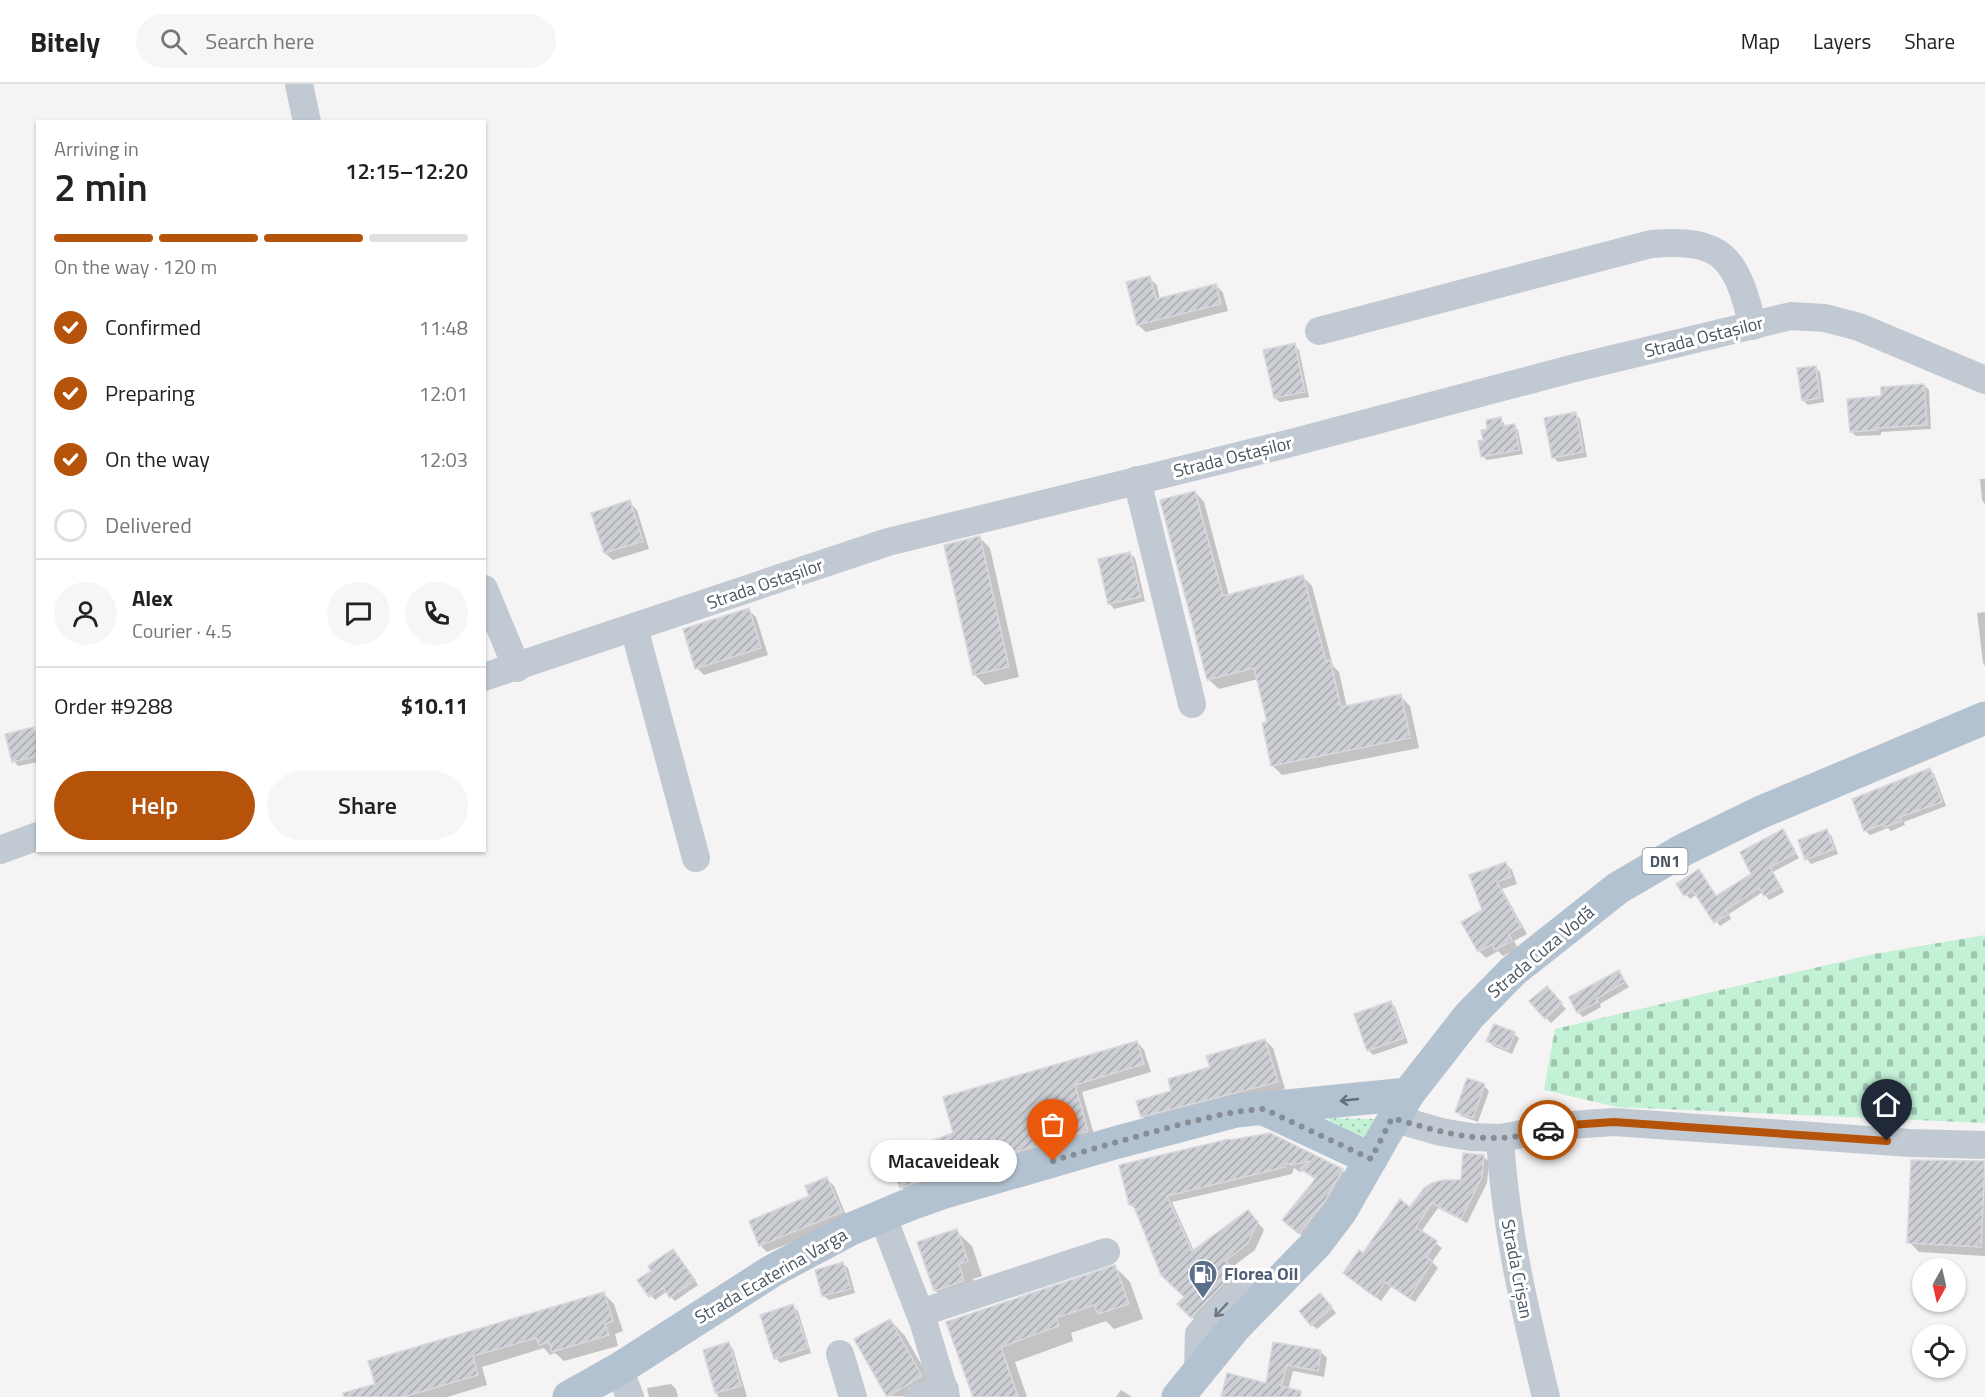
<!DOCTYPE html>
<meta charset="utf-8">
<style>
:root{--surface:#fff;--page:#f6f6f6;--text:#222;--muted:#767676;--line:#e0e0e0;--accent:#b45309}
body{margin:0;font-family:"Titillium Web",sans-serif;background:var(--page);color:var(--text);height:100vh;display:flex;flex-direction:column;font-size:22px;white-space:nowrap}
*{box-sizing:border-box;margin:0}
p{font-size:20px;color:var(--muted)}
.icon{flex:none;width:33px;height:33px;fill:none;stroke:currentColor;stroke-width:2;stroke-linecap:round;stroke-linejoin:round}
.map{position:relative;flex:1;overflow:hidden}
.side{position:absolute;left:36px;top:36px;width:450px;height:732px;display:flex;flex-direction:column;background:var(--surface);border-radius:0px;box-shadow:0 2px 4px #0004}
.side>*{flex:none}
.needle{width:39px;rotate:188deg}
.tools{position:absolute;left:1912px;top:1174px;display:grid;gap:12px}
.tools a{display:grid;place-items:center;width:54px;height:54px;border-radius:50%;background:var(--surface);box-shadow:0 2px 4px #0004;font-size:30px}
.pin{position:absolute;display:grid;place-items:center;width:51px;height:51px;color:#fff;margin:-62px -26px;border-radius:50% 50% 50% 0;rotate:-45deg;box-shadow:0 0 6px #0007}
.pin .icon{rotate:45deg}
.courier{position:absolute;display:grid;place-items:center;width:60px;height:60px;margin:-30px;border:4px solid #b45309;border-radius:50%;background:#fff;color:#222;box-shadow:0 2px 8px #0007}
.bubble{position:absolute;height:42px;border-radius:21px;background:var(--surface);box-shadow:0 2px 4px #0004;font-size:20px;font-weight:600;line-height:42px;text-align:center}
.headline em{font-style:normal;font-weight:600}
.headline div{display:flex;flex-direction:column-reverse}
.headline{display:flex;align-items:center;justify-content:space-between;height:102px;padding:0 18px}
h1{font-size:39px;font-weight:600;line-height:45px}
.bar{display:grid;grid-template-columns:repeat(4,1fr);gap:9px 6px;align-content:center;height:72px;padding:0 18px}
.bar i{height:8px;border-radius:4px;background:var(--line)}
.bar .active{background:var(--accent)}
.bar p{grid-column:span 4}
.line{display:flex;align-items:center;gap:15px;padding:0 18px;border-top:2px solid var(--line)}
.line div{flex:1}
.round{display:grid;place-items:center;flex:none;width:63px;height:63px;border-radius:32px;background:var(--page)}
ol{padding:0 18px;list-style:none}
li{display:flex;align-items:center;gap:18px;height:66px}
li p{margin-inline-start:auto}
li .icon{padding:6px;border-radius:50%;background:var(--accent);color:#fff;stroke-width:4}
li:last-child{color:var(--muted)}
li i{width:33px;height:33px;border:3px solid var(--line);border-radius:50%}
.primary-button{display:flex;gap:12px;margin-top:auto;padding:12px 18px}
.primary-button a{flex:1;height:69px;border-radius:36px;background:var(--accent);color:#fff;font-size:24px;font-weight:600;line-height:69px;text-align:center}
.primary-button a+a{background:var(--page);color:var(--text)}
header{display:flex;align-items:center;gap:36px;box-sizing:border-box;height:84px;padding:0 30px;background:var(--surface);border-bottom:2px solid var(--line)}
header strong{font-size:28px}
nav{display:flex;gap:33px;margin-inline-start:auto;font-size:21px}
.search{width:420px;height:54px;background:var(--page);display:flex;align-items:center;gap:15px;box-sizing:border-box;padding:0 21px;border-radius:33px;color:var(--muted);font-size:22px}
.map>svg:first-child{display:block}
.grass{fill:url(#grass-dots)}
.cemetery{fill:url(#cemetery-stones)}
.shadow{fill:#0003}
.building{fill:url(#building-hatch);stroke:#d7d9de;stroke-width:1.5}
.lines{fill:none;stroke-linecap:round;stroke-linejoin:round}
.minor{stroke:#c1cad2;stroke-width:28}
.major{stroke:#b3c2d1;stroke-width:33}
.oneway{stroke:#64717d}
.oneway2{stroke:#6e7983}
.done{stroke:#868d94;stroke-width:6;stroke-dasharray:0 10.8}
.route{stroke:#b45309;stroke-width:8}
.labels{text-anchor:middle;stroke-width:6;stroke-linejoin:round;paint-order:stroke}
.shield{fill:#fff;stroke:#808990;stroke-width:1.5}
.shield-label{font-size:16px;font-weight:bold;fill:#4a5661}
.street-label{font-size:18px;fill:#4a5661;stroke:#fff}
.service-label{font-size:18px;font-weight:bold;fill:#4e5e75;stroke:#fff;text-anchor:start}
</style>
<header>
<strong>Bitely</strong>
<div class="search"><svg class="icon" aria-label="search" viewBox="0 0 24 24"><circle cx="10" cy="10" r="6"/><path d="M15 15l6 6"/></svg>Search here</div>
<nav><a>Map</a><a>Layers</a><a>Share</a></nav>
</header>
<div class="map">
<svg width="1985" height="1313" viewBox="0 0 1985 1313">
<defs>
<pattern id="grass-dots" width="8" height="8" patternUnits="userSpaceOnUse" patternTransform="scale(1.5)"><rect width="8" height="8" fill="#c3f1d5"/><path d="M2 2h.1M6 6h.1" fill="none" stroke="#a0c6b0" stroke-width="1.8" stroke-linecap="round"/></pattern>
<pattern id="cemetery-stones" width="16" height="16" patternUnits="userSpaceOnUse" patternTransform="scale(1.5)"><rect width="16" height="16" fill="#c3f1d5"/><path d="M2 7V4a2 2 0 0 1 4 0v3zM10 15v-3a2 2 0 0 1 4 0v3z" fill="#a0c6b0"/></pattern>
<pattern id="building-hatch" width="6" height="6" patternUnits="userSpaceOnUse" patternTransform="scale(1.5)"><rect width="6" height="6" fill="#cdcfd5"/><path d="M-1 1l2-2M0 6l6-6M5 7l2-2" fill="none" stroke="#a8abb0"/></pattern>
</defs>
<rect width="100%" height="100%" fill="#f5f3f3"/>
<!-- grass -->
<path class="grass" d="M1329,1034l49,1 -7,20 -42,-14z"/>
<!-- cemetery -->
<path class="cemetery" d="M1985,851v188l-368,-16 -73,-17 11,-61 319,-75z"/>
<!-- shadow -->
<g class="shadow">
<path d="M1149,194l8,7 3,15 56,-15 7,8 5,18 -82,21 -8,-7z"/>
<path d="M1294,261l5,5 10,47 -29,5 -5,-4z"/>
<path d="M1815,283l5,5 4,30 -16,3 -5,-5z"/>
<path d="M1924,301l5,5 2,39 -50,3v3l-25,1 -5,-5 32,-33z"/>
<path d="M1575,330l5,5 7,38 -29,5 -5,-5z"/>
<path d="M1500,335l4,4 1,4 9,-1 4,4 5,24 -36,6 -5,-4 2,-14 5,-12z"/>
<path d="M1980,395h5v25l-3,-4z"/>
<path d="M1195,408l9,10 25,94 73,-20 10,10 21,80 6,6 8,35 53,-11 10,10 9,42 -137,27 -10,-10 -3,-42 -11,-44 -39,10 -10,-9 -48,-179z"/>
<path d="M629,418l8,8 12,39 -36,11 -8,-7 -12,-39z"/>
<path d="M980,454l10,10 29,129 -34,8 -10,-10 -29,-129z"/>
<path d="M1130,470l5,4 10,43 -31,8 -4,-5 -11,-44z"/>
<path d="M748,526l8,7 12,38 -64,20 -7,-7z"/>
<path d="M1985,528v54l-2,-3 -6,-50z"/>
<path d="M33,645l5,4v29l-20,4 -4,-5z"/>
<path d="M1930,685l4,5 12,32 -42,16 1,3 -14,6 -3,-3 -18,7 -5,-5z"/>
<path d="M1783,747l16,27 -26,14 11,20 -15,8 -6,-8 -34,22 2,5 -11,7 -23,-32 -7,5 -12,-15 25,-9 14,22 36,-23z"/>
<path d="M1826,747l5,4 7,19 -27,10 -4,-5z"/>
<path d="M1505,779l7,7 5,14 -15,5 25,45 -13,7 4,7 -15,8 -5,-5 -12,7 -7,-7 5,-41z"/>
<path d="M1619,888l10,15 -29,17 1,3 -18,10 -5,-5z"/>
<path d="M1546,904l20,21 -15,14 -20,-21z"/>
<path d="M1391,918l4,5 13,36 -35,12 -4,-4 -13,-36z"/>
<path d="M1514,950l5,4 -7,16 -19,-8 -5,-5z"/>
<path d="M1265,956l8,8 12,41 -135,34 -8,-7 31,-24 39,-24z"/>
<path d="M1137,958l7,8 7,22 -69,20 13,46 -186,57 -8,-8 54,-53z"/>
<path d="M1484,1002l5,5 -11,31 -17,-6 -4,-5z"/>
<path d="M1270,1050l72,36 7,7 -42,63 -16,-14 25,-46 -13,-9 -3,1 -6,-4 -2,6 -120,28 22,49 61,-32 9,11 -9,20 -24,18 17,15 -49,41 -20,-20 7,-7 -49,-86 -7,-7 100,-62z"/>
<path d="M1483,1072l6,6 -2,21 -20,40 -29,-15 -17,24 21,16 -10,14 6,6 -23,34 -24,-15 -10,14 -36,-28 66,-64 51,-27z"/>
<path d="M1913,1077l72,2v93l-66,-4 -10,-10z"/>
<path d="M827,1095l7,7 14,34 -81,32 -7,-7 51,-48z"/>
<path d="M956,1147l16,15 10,30 -9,3 5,17 -28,10 -15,-16z"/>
<path d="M677,1171l21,30 -23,16 -9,-9 -11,8 -16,-19z"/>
<path d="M843,1180l5,4 7,25 -26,7 -5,-4 -7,-25z"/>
<path d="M1115,1183l15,15 13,37 -29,10 -8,-8 -35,12 2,8 -58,21 12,35h-53l-26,-74z"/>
<path d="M604,1210l10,10 9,27 -8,3 3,12 -54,15 -9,-8 -5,2 -6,-7 -62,19 5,18 -40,12h-77z"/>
<path d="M1325,1216l11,13 -19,16 -5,-4z"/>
<path d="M793,1222l5,5 13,42 -31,10 -4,-5z"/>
<path d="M890,1236l15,16 32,56 -10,5 -39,-1z"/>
<path d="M729,1260l4,5 14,48h-29l-13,-46z"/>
<path d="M1274,1260l47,8 6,6 -3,19 -31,-6 -7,26h-63l44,-13z"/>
<path d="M671,1300l5,5 2,8h-29l-2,-9z"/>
<path d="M1121,1306l11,7h-16z"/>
</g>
<!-- building -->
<g class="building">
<path d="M1150,192l6,23 60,-15 5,20 -84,21 -11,-43z"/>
<path d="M1295,259l10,49 -31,6 -11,-48z"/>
<path d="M1816,282l4,32 -18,3 -5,-33z"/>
<path d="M1924,300l3,41 -50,3v2l-27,2 -3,-33 34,-3v-9z"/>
<path d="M1576,328l7,40 -31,6 -8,-40z"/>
<path d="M1501,333l1,9 13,-2 4,26 -38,7 -3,-16 5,-1 -2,-10 6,-1 -1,-9z"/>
<path d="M1195,407l28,105 80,-21 23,86 4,-1 11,47 60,-13 9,44 -139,28 -9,-43 5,-1 -13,-54 -47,12 -47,-180z"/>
<path d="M630,416l13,41 -39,12 -13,-40z"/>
<path d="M980,452l29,131 -36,8 -29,-130z"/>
<path d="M1130,468l11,45 -33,7 -10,-45z"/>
<path d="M749,524l12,40 -66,21 -12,-40z"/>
<path d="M34,643l4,16v13l-26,6 -7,-28z"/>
<path d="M1930,684l12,34 -42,15 2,4 -17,6 -2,-3 -19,7 -12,-32z"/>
<path d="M1783,745l13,24 -26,14 11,20 -17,9 -5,-8 -33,22 2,4 -14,9 -21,-32 -9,5 -8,-12 23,-15 17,27 35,-22 -11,-22z"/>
<path d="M1827,745l7,20 -29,11 -7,-20z"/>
<path d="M1506,778l5,15 -14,5 24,45 -12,7 3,7 -17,9 -3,-6 -14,8 -17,-30 21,-12 -13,-35z"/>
<path d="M1619,886l6,12 -29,17 2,3 -21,11 -8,-16z"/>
<path d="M1547,902l15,17 -17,16 -16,-18z"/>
<path d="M1391,917l13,37 -37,13 -13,-37z"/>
<path d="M1494,940l21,8 -7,18 -22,-9z"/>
<path d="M1265,955l13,43 -137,35 -5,-16 35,-10 -3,-12 42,-12 -4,-11z"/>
<path d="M1137,957l7,23 -69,21 13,46 -148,43 -40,14 -12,-32 65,-23 -10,-36z"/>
<path d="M1467,994l18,6 -12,34 -18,-6z"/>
<path d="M1270,1049l73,36 -18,32 -26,33 -17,-14 34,-42 -16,-9 10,-8 -18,4 -5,-2 -2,4 -118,29 25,55 56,-41 10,12 -10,21 -23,18 18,15 -10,2 -9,5 -33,35 -14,-14 7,-7 -23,-22 -28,-71 -4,1 -10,-40 110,-26 1,1z"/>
<path d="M1463,1069l21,2 -2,22 -21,42 -29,-16 -16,24 21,14 -11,16 7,4 -24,37 -24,-16 -10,15 -32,-24 16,-23 4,3 37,-54 10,8 14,-19 8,-5 11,-3h18z"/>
<path d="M1911,1076l74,1 -4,86 -74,-4z"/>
<path d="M827,1093l15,35 -83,34 -10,-25 60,-25 -4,-10z"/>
<path d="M957,1145l11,32 -9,3 5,17 -30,10 -17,-49z"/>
<path d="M673,1165l22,31 -25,18 -7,-10 -14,9 -12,-17 14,-9 -3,-5z"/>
<path d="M843,1178l8,27 -29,7 -7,-26z"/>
<path d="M1115,1181l14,39 -31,10 -4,-9 -38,13 3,8 -58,21 17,50h-45l-27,-75z"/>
<path d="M604,1208l9,29 -8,3 4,11 -57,17 -3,-10 -10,3 -3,-7 -63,18 5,19 -75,22h-59l-1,-4 32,-9 -7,-23z"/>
<path d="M1320,1209l12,14 -21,19 -12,-15z"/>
<path d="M793,1220l15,44 -34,11 -14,-44z"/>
<path d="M890,1235l32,57 -35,21 -33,-58z"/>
<path d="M729,1258l12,44 -26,7 -12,-43z"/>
<path d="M1273,1258l48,8 -3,21 -31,-6 -6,21 20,5 -1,6h-79l6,-24 39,10z"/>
</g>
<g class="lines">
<!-- minor -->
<g class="minor">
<path d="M299,0l8,38"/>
<path d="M1319,247l332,-87c74,-6 85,15 102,82"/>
<path d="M1137,396l55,224"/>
<path d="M484,505l33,79"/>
<path d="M634,544l62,230"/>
<path d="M484,593l404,-135 399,-98 284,-75 220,-53 34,2 34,9 126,53"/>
<path d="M0,766l38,-14"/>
<path d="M1392,1034l49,14 30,5 29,1 70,-13 44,-3 296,21 75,2"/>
<path d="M1500,1054c5,89 25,173 46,259"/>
<path d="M882,1131l42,109 22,73"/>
<path d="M920,1229l186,-61"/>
<path d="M840,1270l13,43"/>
<path d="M619,1285l11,28"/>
<path d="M1198,1286l1,-36 37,-40 37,-6"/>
<path d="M919,1313l26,-7"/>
</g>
<!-- major -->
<g class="major">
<path d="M1264,1025l107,50"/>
<path d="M569,1313l50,-28 153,-98 79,-42 57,-24 37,-13 173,-50 118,-31 172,-17"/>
<path d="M1178,1313l57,-70 81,-83 25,-33 67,-117 61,-78 44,-45 105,-83 65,-38 76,-37 226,-95"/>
</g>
</g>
<!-- one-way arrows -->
<defs><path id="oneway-shaft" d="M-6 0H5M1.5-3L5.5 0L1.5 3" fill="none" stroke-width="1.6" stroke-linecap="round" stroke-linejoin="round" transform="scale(1.5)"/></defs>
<use class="oneway" href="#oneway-shaft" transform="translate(1349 1016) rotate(174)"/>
<use class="oneway2" href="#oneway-shaft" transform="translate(1221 1226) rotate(133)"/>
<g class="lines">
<!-- done -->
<path class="done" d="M1053,1077c35,-11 71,-21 107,-31 34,-9 68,-19 104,-21l107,50 21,-41c35,10 69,21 105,20 17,0 35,-5 51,-8"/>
<!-- route -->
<path class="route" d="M1548,1046l22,-5 44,-3 273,19"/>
</g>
<!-- icons -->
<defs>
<g id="fuel-pin" transform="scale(1.5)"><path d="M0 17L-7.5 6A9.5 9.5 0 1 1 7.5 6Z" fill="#5c6f8a" stroke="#fff"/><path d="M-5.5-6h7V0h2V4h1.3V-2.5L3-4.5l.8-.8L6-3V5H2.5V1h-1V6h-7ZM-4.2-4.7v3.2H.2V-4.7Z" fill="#fff"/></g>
</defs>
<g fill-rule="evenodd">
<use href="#fuel-pin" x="1203" y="1190"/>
</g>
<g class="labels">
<!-- shield labels -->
<rect class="shield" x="1642.5" y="764" width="45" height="26" rx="4.5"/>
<g class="shield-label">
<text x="1665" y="783">DN1</text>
</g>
<!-- street labels -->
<g class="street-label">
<text transform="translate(1704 253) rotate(-14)" y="6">Strada Ostașilor</text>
<text transform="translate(1233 373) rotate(-14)" y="6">Strada Ostașilor</text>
<text transform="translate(765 500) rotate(-19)" y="6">Strada Ostașilor</text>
<text transform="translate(1541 868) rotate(-40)" y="6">Strada Cuza Vodă</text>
<text transform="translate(1517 1185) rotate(79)" y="6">Strada Crișan</text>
<text transform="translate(771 1192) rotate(-30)" y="6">Strada Ecaterina Varga</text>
</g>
<!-- service labels -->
<g class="service-label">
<text x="1224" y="1196">Florea Oil</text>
</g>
</g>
</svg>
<div class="tools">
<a><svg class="needle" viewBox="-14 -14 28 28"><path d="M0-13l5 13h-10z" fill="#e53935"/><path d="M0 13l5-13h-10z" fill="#767676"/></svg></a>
<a><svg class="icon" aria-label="locate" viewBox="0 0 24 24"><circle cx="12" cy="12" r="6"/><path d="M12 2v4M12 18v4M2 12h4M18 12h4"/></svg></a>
</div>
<div class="pin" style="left:1053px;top:1077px;background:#ea580c"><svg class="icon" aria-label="bag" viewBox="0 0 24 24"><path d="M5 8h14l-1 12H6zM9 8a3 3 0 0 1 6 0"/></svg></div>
<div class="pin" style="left:1887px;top:1057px;background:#1f2937"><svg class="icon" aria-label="home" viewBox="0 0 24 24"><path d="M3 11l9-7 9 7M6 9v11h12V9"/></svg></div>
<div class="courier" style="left:1548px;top:1046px"><svg class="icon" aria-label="car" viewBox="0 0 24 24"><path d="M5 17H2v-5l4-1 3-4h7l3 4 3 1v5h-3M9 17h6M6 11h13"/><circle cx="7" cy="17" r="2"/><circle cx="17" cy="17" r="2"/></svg></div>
<div class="bubble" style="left:870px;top:1056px;width:147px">Macaveideak</div>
<section class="side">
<div class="headline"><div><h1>2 min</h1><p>Arriving in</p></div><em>12:15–12:20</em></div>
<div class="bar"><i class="active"></i><i class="active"></i><i class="active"></i><i></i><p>On the way · 120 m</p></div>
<ol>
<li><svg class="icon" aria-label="check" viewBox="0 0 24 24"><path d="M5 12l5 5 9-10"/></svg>Confirmed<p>11:48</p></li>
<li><svg class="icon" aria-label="check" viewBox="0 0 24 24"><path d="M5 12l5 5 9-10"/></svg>Preparing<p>12:01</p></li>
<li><svg class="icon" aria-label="check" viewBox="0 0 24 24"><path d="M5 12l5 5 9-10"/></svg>On the way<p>12:03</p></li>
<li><i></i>Delivered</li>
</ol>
<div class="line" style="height:108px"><a class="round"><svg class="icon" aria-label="person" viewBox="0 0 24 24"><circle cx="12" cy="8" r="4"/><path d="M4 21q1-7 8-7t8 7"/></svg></a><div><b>Alex</b><p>Courier · 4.5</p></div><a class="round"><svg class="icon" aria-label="chat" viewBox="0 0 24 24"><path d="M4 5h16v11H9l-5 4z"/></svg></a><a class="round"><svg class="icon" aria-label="phone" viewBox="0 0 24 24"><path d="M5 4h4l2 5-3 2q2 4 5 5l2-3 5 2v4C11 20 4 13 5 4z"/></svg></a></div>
<div class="line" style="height:78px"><div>Order #9288</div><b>$10.11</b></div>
<div class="primary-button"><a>Help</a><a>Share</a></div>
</section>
</div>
